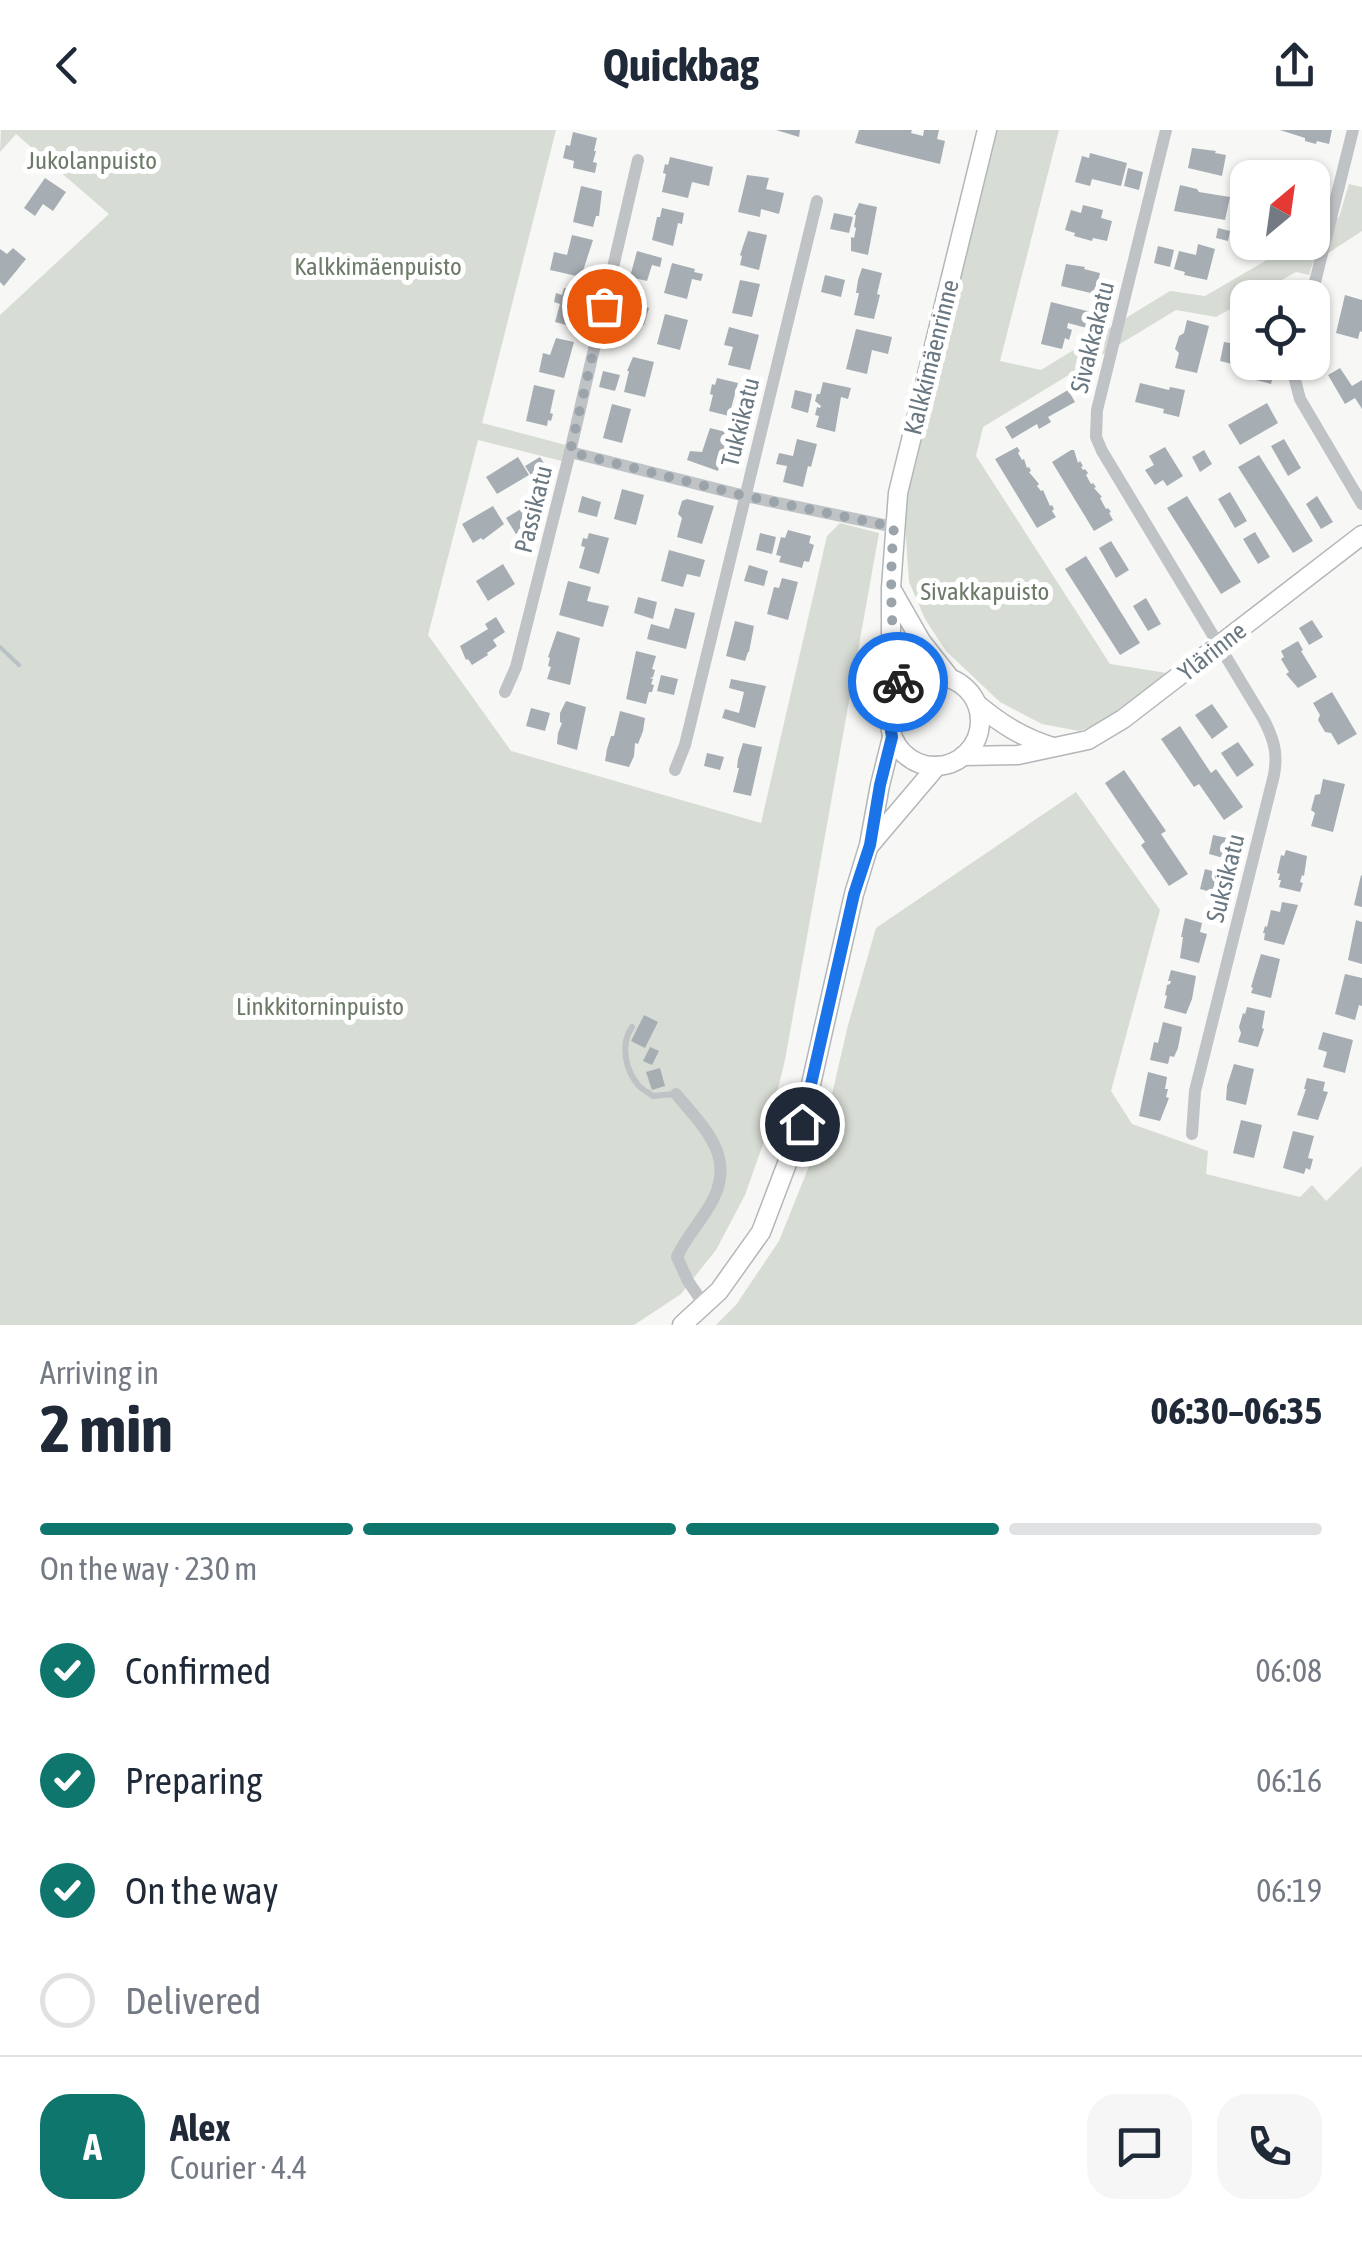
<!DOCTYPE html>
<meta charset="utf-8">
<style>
:root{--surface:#fff;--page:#f6f6f7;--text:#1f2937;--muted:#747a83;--line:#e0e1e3;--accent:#0f766e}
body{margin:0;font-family:"Asap Condensed",sans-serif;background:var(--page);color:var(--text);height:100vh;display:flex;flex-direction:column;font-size:38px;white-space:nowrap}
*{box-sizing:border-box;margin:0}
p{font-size:32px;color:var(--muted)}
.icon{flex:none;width:55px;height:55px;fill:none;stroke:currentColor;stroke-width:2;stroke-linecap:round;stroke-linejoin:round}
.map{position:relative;height:1195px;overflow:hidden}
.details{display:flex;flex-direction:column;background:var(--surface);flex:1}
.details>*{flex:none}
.needle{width:65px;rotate:29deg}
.fabs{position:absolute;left:1230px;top:30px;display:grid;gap:20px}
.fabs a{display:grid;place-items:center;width:100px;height:100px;border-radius:20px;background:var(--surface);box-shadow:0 2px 8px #0004;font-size:50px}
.pin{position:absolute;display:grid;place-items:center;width:85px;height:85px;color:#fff;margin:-42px;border:5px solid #fff;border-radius:50%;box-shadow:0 2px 10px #0007}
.courier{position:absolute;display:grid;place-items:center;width:100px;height:100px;margin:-50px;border:8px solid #1a73e8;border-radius:50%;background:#fff;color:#222;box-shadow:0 2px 12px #0007}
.head em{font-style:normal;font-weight:700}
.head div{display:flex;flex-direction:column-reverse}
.head{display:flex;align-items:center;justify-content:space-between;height:170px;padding:0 40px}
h1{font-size:65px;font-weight:700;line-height:75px}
.bar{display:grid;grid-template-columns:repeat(4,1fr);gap:15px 10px;align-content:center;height:120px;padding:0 40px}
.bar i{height:12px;border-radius:8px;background:var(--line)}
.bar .on{background:var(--accent)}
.bar p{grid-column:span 4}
.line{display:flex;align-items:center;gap:25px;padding:0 40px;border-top:2px solid var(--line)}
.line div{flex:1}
.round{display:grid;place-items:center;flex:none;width:105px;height:105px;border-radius:30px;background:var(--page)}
ol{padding:0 40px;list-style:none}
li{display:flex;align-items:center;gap:30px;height:110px}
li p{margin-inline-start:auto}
li .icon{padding:10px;border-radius:50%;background:var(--accent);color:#fff;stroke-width:4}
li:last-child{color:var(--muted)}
li i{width:55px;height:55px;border:5px solid var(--line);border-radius:50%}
header{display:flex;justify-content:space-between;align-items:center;height:130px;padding:0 40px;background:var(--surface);font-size:45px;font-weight:700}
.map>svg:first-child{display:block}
.green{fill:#d7dcd4}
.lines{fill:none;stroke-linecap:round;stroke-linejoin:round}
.stream{stroke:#b8c2c5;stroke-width:4}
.building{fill:#a7aeb3}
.secondary-casing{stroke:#b2b7ba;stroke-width:21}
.lane{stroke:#bfc3c6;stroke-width:6}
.street{stroke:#bfc3c6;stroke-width:12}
.secondary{stroke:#fff;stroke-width:18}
.done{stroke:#9ba4aa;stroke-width:10;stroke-dasharray:0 18}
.route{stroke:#1a73e8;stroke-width:12}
.labels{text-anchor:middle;stroke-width:10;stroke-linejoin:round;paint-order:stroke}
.park-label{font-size:25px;fill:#6c7a68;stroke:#fff}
.street-label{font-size:25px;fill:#6a7882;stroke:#fff}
</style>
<header><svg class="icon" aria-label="back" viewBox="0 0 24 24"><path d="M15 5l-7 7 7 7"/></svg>Quickbag<svg class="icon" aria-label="share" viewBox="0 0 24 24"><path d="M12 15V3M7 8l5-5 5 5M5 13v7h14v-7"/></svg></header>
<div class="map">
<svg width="1362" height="1195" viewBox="0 0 1362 1195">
<rect width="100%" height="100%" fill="#f7f7f5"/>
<!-- green -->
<g class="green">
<path d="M1,0h555l-74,293 84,22 -4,16 -84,-21 -50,195 83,116 250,72 66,-287 13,-13 39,10 -94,527 -17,70 -23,65 -29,55 -35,44 -47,31h-634v-1010l109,-101 -93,-80 -16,18z"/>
<path d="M996,0h63l-59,231 41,9 129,-79 35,5 91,-53 16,-1 1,-9 26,-16 10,-33 13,3v44l-49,32 -4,12 -13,-3 -80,45 -40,-7 -193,117 -7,29 134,208 57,9 -60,48 -28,10 -37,-7 -42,-22 -54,-51 -21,-32 -16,-37 -5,-73 9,-46z"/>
<path d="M1076,662l84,118 -49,181 21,33 76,27 -2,23 94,23 12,-12 14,16 36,-35v159h-646l20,-20 43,-64 45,-112 24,-104 28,-97z"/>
</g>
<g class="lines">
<!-- stream -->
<path class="stream" d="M0,517l19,18"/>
</g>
<!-- building -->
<g class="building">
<path d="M776,0h24l-1,7z"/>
<path d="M859,0h53l-1,3 12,3 1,-6h15l-2,9 8,2 -5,23 -85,-21z"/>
<path d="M1280,0h52l-3,14 -12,-3 -1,3 -11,-3v-3z"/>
<path d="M573,2l24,6 -3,13h2l-3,11 4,1 -2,10 -22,-5 1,-7 -11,-3 3,-13 4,1z"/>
<path d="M1192,18l24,3 -1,2 11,2 -4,21 -34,-8z"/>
<path d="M1090,23l37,10 -6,23 -29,-7 -2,7 -15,-4 7,-26 7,2z"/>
<path d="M670,27l43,10 -4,19 -17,-4 -4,16 -26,-6 4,-18 -3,-1 2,-9 3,1z"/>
<path d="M1128,38l15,4 -4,18 -15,-4z"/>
<path d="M1271,42l17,4 2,-2 10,4h-30z"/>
<path d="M747,45l22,3 -3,11 18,4 -5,21 -18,-5 -1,8 -22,-5z"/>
<path d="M45,48l21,14 -13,19 -10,-7 -8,12 -11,-8z"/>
<path d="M1180,55l17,4 2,3 31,5 -5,23 -51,-9z"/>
<path d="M581,56l21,5 -3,25h-3l-3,11 -20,-5z"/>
<path d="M859,73l18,4 -9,48 -17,-4v-14l3,1 2,-10 -2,-1 2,-12h-2z"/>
<path d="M1083,75l20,5 -2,8 11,3 -5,20 -14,-3 -1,3 -18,-5 1,-3 -10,-3 6,-20 10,3z"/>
<path d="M662,78l22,5 -2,11 -4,-1 -5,23 -21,-6 5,-23h3z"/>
<path d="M834,83l19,4 -4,16 -19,-4z"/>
<path d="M1218,98l12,3 -2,10 -12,-3z"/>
<path d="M748,101l19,4 -8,35 -19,-5 2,-9 -2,-1z"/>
<path d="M572,105l21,5 -12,37 -31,-7 4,-18 13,3z"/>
<path d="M1198,114l17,5 -8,31 -23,-5 1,-3 -11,-3 5,-18 17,4z"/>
<path d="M1158,116l16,4 -4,17 -16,-4z"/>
<path d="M13,118l13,11 -22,27 -4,-4v-33l7,5z"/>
<path d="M637,121l25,7 -2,9 -8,-2 -5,16 -17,-4z"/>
<path d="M672,133l23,6 -1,3 9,2 -2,7 -9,-2 -5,20 -23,-6z"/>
<path d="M1066,134l19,3 -1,2 16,4 -5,21 -34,-8z"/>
<path d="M862,138l20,5 -5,21 3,1 -6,24 -20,-4 5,-22h-3l2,-13z"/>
<path d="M825,145l20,5 -4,17 -20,-5z"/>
<path d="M740,150l20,4 -8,33 -20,-4z"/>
<path d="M564,158l18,4 -5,22h3l-6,13 -19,-5 5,-18 -6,-2 2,-9 6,2z"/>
<path d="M1345,165l17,5v32l-2,-1 -2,8 -22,-6z"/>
<path d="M1051,172l40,10 -4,16 -19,-5 -1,5 5,2 -3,10 -4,-2 -3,11 -21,-5z"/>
<path d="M629,173l20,5 -5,17 -20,-5z"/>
<path d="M1244,175l4,1v22l-9,-2z"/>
<path d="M665,184l23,6 -8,30 -23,-6z"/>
<path d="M1187,190l22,6 -12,47 -22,-5 4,-15 -4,-4 4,-13 5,-3z"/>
<path d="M729,197l30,8 -9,35 -22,-5 5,-18 -9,-2z"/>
<path d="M856,199l36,8 -4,17 -16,-4 -5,24 -21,-5z"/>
<path d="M556,208l18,4 -10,36 -25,-6 4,-19 7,2z"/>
<path d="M1224,212l24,4v16h2l-1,6 -29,-7z"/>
<path d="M633,227l21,5 -9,35 -21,-5 5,-21h-2z"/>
<path d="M1260,235l15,4 -4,15 -15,-4z"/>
<path d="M1340,238l12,18 10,-6v29l-7,-11 -10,6 -17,-29z"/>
<path d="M603,241l17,4 -5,16 -16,-4z"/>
<path d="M717,248l21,5 -9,33 -20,-5 4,-16 -3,-1 2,-10 3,1z"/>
<path d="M823,252l28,6 -3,11 -7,-2 -6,35 -19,-5 3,-11 -4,-1 2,-8 3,1 1,-2 -6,-5 2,-7h3z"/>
<path d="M1140,253l29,7 1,-3 15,3 -6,27 -16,-4 1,-4 -29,-7z"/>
<path d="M534,255l21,5 -5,23 3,1 -2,7 -3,-1 -1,6 -21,-5z"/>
<path d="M795,260l17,4 -4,19 -17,-5z"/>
<path d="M1068,260l7,12 -27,15 3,5 -12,7 -2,-5 -25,15 -7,-12z"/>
<path d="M1267,273l11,20 -38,22 -12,-20z"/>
<path d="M612,274l19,5 -9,34 -19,-5z"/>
<path d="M734,297l14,4 -3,9 -13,-4z"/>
<path d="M710,298l16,4 -4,12 3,1 -7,26 -31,-11 3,-9 12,1z"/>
<path d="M797,309l20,5 -6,23 -3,-1 -5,21 -20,-5 4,-16 -11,-2 3,-11 14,3z"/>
<path d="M1284,309l17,29 -13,8 -17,-30z"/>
<path d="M1017,317l3,4 -2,2 4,7 2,-1 3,9 2,-1 2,4 -2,1 10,12 -2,2 4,5 2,-1 7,16 2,-1 2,4 -2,2 4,6 -19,11 -42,-69z"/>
<path d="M1165,317l18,29 -16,10 -4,-6 -8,5 -10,-15 9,-5 -5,-9z"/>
<path d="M1071,320h3l4,13 2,-2 3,5 -2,1 2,3 2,-1 3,4 -2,2 5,9 2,-1 3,4 -2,1 8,9 -2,1 6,11 2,-1 3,4 -2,1 4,7 -19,11 -42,-69z"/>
<path d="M1204,320l8,14 -12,8 -8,-15z"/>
<path d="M1259,325l54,86 -20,12 -55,-86z"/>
<path d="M518,327l11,18 -32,19 -11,-17z"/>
<path d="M540,327l9,14 -15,9 -9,-14z"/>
<path d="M622,359l22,6 -8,30 -22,-6z"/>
<path d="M1230,362l17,29 -12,7 -17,-29z"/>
<path d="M582,366l19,6 -4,15 -19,-5z"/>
<path d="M1187,366l54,86 -20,12 -54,-86z"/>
<path d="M1317,366l16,26 -12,7 -15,-25z"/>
<path d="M687,369l27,7 -12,38 -25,-7 5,-19 -4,-4 4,-13z"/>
<path d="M493,376l11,18 -21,16 -2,-2 -8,5 -11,-19z"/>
<path d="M521,379l9,16 -14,9 -10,-16z"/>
<path d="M788,400l23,6 -2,7 5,2 -5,17 -5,-1 -2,7 -23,-6 2,-6 -5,-1 5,-18 4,1z"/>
<path d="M1255,402l15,25 -12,7 -15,-25z"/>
<path d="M589,403l20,5 -10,36 -20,-6 6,-21 -4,-1 2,-8 4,1z"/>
<path d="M760,403l16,4 -4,17 -16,-4z"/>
<path d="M1111,411l18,29 -13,8 -17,-30z"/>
<path d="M669,420l36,10 -5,17 -13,-3 -4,13 -22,-6z"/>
<path d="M1086,426l54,87 -20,12 -55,-86z"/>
<path d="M503,434l12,20 -27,17 -12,-20z"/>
<path d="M749,435l19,6 -4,15 -20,-5z"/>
<path d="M782,448l16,4 -10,38 -21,-6 7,-27 5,1z"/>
<path d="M568,451l23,6 -4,14 22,5 -6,21 -44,-12z"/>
<path d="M638,467l19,5 -4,17 -19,-6z"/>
<path d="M1146,468l15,26 -13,7 -15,-25z"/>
<path d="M675,478l20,5 -9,36 -39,-10 4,-15 18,5z"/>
<path d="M496,487l9,15 -12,8 4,6 -10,7 1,2 -16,10 -4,-6 -2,1 -6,-14 28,-17 -3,-5z"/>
<path d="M1312,490l11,17 -14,8 -10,-17z"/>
<path d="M735,491l19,5 -5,26h-1l-3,9 -19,-5z"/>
<path d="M557,501l23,7 -10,47 -23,-6 4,-12 -3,-1 2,-8 -2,-1z"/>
<path d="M1298,511l5,9 -2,1 16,26 -19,11 -12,-14 3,-2 -8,-13 3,-2 -3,-6z"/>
<path d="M636,521l20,5 -4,13 3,1 -2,7 -3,1 3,1 -2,5 3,1 -2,7h-3l-3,12 -20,-5z"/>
<path d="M661,545l17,4 -4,16 -17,-4z"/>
<path d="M731,549l35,7 -11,42 -33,-10 3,-9 14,4 5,-21 -15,-4z"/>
<path d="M1332,562l25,42 -19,11 -7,-12 -6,-1 -7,-12 2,-5 -7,-12z"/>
<path d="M566,571l20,6 -9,43 -20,-6 1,-11 4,-10 -2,-1v-9z"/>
<path d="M1212,574l16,23 -16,12 -17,-24z"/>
<path d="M531,578l19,5 -5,18 -19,-5z"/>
<path d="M620,581l25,7 -2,13 -5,13 -3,-1 -1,13 -5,11 -24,-6 2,-12 4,-13h3z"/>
<path d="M1180,596l31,47 5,-4 27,38 -19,13 -25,-36 -5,3 -33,-48z"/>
<path d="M1238,612l16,23 -17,12 -16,-24z"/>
<path d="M743,613l19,4 -11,49 -18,-4 6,-24h-2l1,-9z"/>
<path d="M707,623l17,4 -4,13 -16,-4z"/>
<path d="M1124,640l42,61 -5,3 27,40 -19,12 -28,-41 4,-3 -40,-59z"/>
<path d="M1323,649l22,5 -12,48 -22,-6 4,-13 -4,-3 4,-15 5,-1z"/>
<path d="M1213,705l19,4 -5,20 -18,-5z"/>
<path d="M1286,720l21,6 -3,20 -2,-1 -2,7 3,1 -3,9 -21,-5 2,-7h-3l2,-6 -3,-1 4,-18 3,1z"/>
<path d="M1205,739l18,5 -5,20 -18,-5z"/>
<path d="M1361,745l1,1v31l-8,-2z"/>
<path d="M1282,772l16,3 -14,40 -20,-5 1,-7h-2l2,-7 2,1 4,-17 9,2z"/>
<path d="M1185,788l17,5 -2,9 7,2 -8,29 -19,-5 3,-21h-2z"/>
<path d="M1356,790l6,2v42l-14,-4z"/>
<path d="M1261,824l19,5 -9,39 -20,-5 2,-5 -2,-1z"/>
<path d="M1171,840l25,6 -4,23 -6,15 -22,-6 3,-12 -2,-1 2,-10 3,-1 1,-3h-3z"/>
<path d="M1345,844l17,4v28l-3,-1 -4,15 -20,-6z"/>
<path d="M1247,877l18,4 -3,17 2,1 -6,18 -20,-5 3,-9 -2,-6 4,-14 2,1z"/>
<path d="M644,885l14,7 -13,26 -14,-7z"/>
<path d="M1163,892l19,5 -4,21 -4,9 -4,-1 -2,8 -18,-4 4,-18 4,1z"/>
<path d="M1323,902l30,8 -8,33 -22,-6 4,-15 -9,-3z"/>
<path d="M650,917l9,4 -7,14 -9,-4z"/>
<path d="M1234,934l20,5 -8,36 -20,-5 1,-14z"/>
<path d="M660,938l5,18 -13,4 -6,-18z"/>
<path d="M1148,942l19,5 -2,12h3l-2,8 3,1 -9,23 -21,-5z"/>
<path d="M1307,948l18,4 -2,9 5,1 -10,28 -21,-5 9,-26h-2z"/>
<path d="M1241,990l21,5 -8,33 -21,-5z"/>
<path d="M1293,1001l21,5 -6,22 5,1 -3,11 -4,-2 -2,6 -21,-6z"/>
</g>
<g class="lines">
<!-- secondary casing -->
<g class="secondary-casing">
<g id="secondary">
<path d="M893,462l28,49 29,37"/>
<circle cx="935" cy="591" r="45"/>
<path d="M899,563l-8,-59v-46l7,-95 89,-363"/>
<path d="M977,574c24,20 46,34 76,43"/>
<path d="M963,626l55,-1 70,-15 35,-21 239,-184"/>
<path d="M870,715l67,-79"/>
<path d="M682,1195l37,-34 42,-59 41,-108 52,-230 15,-49 11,-60 12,-48"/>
</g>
</g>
<!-- lane -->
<path class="lane" d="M632,897c-12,17 -7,43 7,59 4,4 10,7 14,10l22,-2"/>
<!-- street -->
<g class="street">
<path d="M1166,0l-69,280 -1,27 6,14 162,269c10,20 14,33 10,55l-79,316 -3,43"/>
<path d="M1311,168l42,-168"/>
<path d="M1295,232l-1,14 6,23 62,105"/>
<path d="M570,322l175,44 149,31"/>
<path d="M505,562l11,-25 54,-215 68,-292"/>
<path d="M675,640l10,-25 132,-544"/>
<path d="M676,964c31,37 64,67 31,116 -10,16 -22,29 -30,47l11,24 17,25"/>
</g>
<!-- secondary -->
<use href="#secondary" class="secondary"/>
</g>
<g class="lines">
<!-- done -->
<path class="done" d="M604,176l-34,146 175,44 149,31c-5,52 -3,103 4,155"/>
<!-- route -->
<path class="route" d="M802,994l52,-230 16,-49 10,-60 12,-48 -3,-18 2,-9 8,-18 -1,-10"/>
</g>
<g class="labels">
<!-- park labels -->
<g class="park-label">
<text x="92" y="39">Jukolanpuisto</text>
<text x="378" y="145">Kalkkimäenpuisto</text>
<text x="985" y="470">Sivakkapuisto</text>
<text x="320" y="885">Linkkitorninpuisto</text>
</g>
<!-- street labels -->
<g class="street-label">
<text transform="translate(1092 207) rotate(-76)" y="9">Sivakkakatu</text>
<text transform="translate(931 227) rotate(-76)" y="9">Kalkkimäenrinne</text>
<text transform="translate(740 292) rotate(-76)" y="9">Tukkikatu</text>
<text transform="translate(533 379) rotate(-76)" y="9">Passikatu</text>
<text transform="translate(1212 521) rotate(-38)" y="9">Ylärinne</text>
<text transform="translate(1225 748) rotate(-76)" y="9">Suksikatu</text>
</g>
</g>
</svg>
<div class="fabs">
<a><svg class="needle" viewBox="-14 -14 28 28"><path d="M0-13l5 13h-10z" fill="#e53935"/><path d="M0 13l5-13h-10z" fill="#747a83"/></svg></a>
<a><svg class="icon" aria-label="locate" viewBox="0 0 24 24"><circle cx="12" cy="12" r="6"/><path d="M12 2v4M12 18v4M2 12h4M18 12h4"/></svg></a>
</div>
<div class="pin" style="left:604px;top:176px;background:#ea580c"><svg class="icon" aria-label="bag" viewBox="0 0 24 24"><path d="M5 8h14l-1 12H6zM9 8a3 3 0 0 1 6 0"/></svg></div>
<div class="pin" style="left:802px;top:994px;background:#1f2937"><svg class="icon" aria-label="home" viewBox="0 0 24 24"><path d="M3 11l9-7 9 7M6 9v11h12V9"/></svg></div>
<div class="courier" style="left:898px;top:552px"><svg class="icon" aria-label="bike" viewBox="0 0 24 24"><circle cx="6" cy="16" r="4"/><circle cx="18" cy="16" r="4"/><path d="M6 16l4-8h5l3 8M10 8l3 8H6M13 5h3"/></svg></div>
</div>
<section class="details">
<div class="head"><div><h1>2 min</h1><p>Arriving in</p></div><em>06:30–06:35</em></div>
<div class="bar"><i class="on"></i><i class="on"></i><i class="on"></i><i></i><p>On the way · 230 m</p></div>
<ol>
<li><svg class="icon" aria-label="check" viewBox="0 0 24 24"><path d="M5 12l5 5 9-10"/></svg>Confirmed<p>06:08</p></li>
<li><svg class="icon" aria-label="check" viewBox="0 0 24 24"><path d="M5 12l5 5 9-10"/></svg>Preparing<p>06:16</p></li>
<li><svg class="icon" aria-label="check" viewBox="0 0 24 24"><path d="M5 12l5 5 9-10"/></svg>On the way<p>06:19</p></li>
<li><i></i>Delivered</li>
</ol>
<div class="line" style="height:180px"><b class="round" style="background:var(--accent);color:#fff">A</b><div><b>Alex</b><p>Courier · 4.4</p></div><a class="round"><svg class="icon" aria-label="chat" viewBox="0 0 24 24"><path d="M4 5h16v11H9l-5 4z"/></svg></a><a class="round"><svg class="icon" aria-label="phone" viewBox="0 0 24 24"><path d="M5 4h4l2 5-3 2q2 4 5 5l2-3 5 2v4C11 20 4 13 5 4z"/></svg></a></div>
</section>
